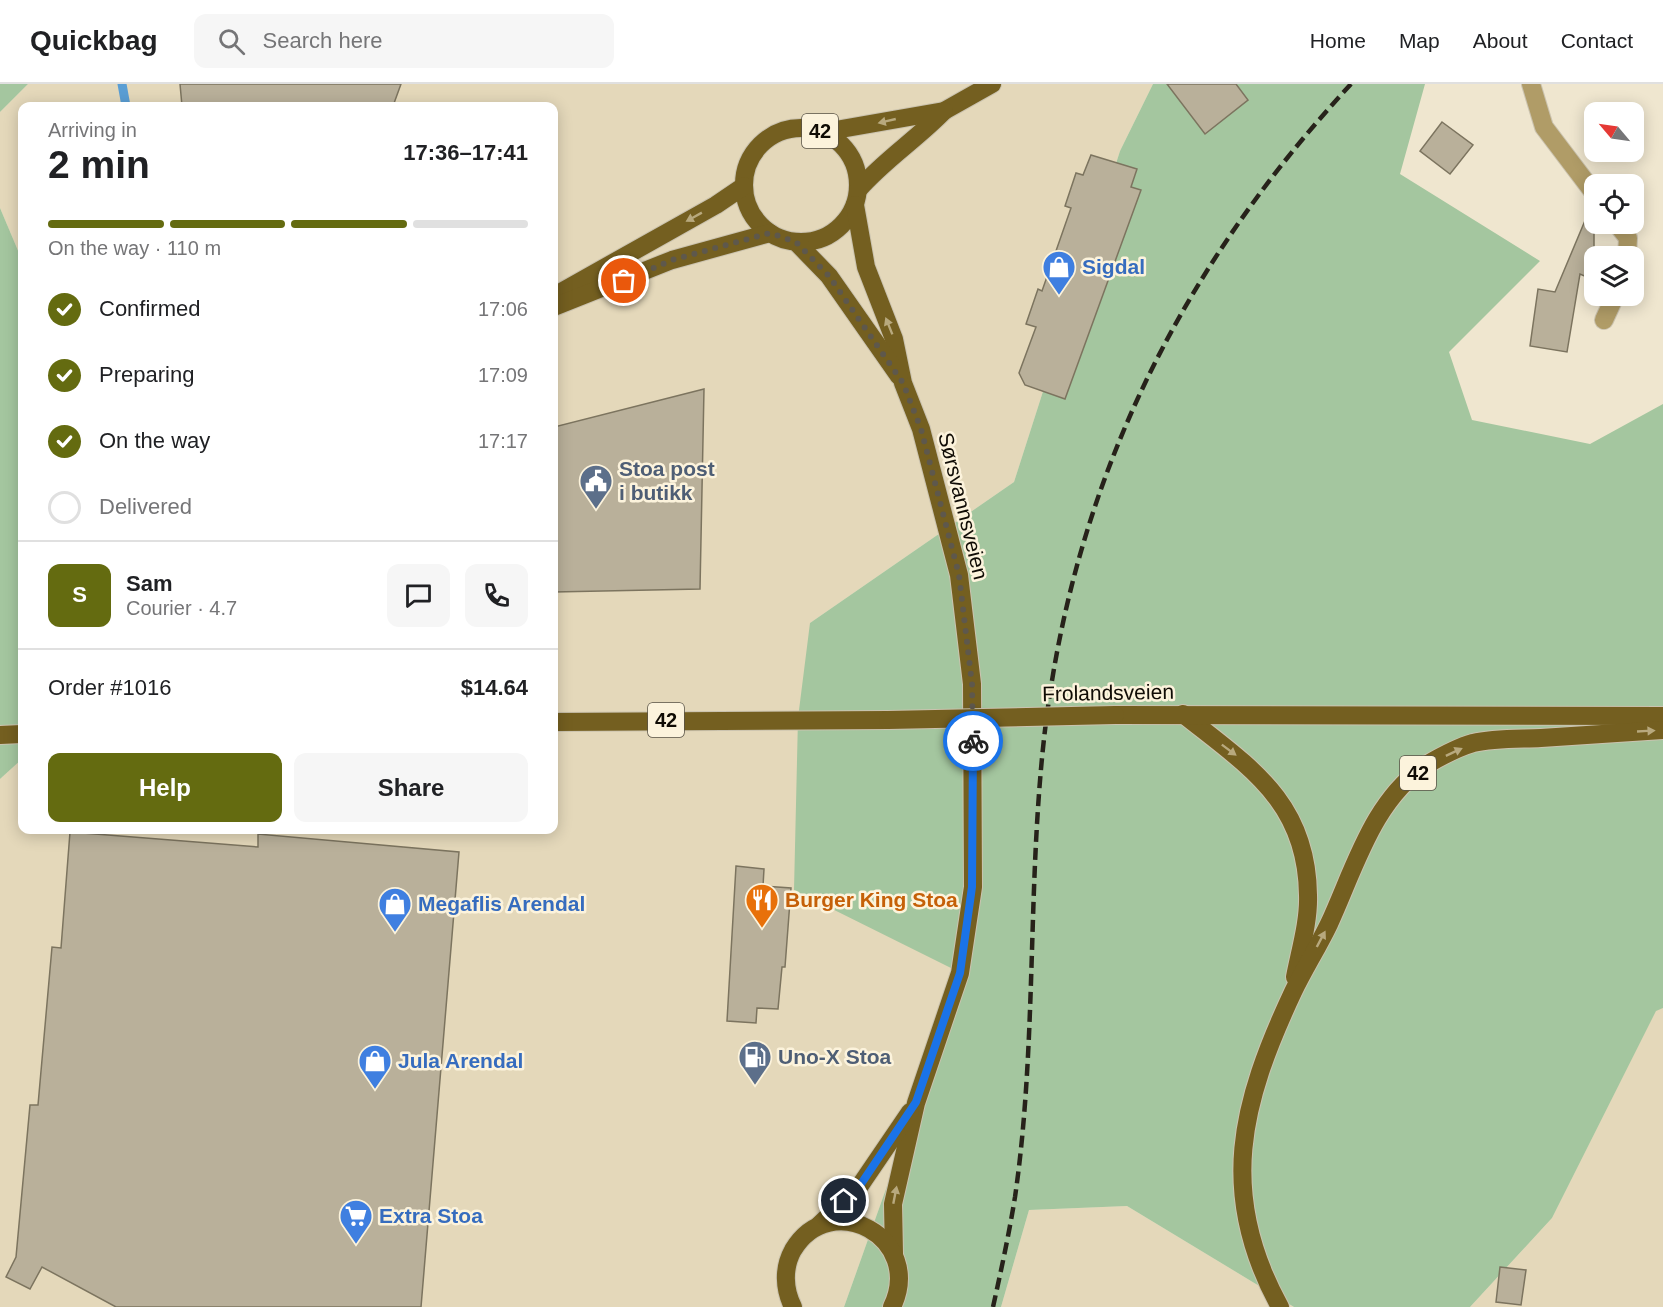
<!DOCTYPE html>
<meta charset="utf-8">
<style>
:root{--surface:#fff;--page:#f6f6f6;--text:#202124;--muted:#757577;--line:#e0e0e0;--accent:#646b10}
body{margin:0;font-family:Helvetica,sans-serif;background:var(--page);color:var(--text);height:100vh;display:flex;flex-direction:column;font-size:22px;white-space:nowrap}
*{box-sizing:border-box;margin:0}
p{font-size:20px;color:var(--muted)}
.icon{flex:none;width:33px;height:33px;fill:none;stroke:currentColor;stroke-width:2;stroke-linecap:round;stroke-linejoin:round}
.map{position:relative;flex:1;overflow:hidden}
.panel{position:absolute;left:18px;top:18px;width:540px;height:732px;display:flex;flex-direction:column;background:var(--surface);border-radius:12px;box-shadow:0 3px 15px #0003}
.panel>*{flex:none}
.needle{width:39px;rotate:299deg}
.buttons{position:absolute;left:1584px;top:18px;display:grid;gap:12px}
.buttons a{display:grid;place-items:center;width:60px;height:60px;border-radius:12px;background:var(--surface);box-shadow:0 3px 15px #0003;font-size:30px}
.pin{position:absolute;display:grid;place-items:center;width:51px;height:51px;color:#fff;margin:-26px;border:3px solid #fff;border-radius:50%;box-shadow:0 2px 6px #0007}
.courier{position:absolute;display:grid;place-items:center;width:60px;height:60px;margin:-30px;border:4px solid #1a73e8;border-radius:50%;background:#fff;color:#222;box-shadow:0 2px 8px #0007}
.head em{font-style:normal;font-weight:800}
.head div{display:flex;flex-direction:column-reverse}
.head{display:flex;align-items:center;justify-content:space-between;height:102px;padding:0 30px}
h1{font-size:39px;font-weight:800;line-height:45px}
.bar{display:grid;grid-template-columns:repeat(4,1fr);gap:9px 6px;align-content:center;height:72px;padding:0 30px}
.bar i{height:8px;border-radius:4px;background:var(--line)}
.bar .active{background:var(--accent)}
.bar p{grid-column:span 4}
.line{display:flex;align-items:center;gap:15px;padding:0 30px;border-top:2px solid var(--line)}
.line div{flex:1}
.round{display:grid;place-items:center;flex:none;width:63px;height:63px;border-radius:12px;background:var(--page)}
ol{padding:0 30px;list-style:none}
li{display:flex;align-items:center;gap:18px;height:66px}
li p{margin-inline-start:auto}
li .icon{padding:6px;border-radius:50%;background:var(--accent);color:#fff;stroke-width:4}
li:last-child{color:var(--muted)}
li i{width:33px;height:33px;border:3px solid var(--line);border-radius:50%}
.cta{display:flex;gap:12px;margin-top:auto;padding:12px 30px}
.cta a{flex:1;height:69px;border-radius:12px;background:var(--accent);color:#fff;font-size:24px;font-weight:800;line-height:69px;text-align:center}
.cta a+a{background:var(--page);color:var(--text)}
header{display:flex;align-items:center;gap:36px;box-sizing:border-box;height:84px;padding:0 30px;background:var(--surface);border-bottom:2px solid var(--line)}
header strong{font-size:28px}
nav{display:flex;gap:33px;margin-inline-start:auto;font-size:21px}
.search{width:420px;height:54px;background:var(--page);display:flex;align-items:center;gap:15px;box-sizing:border-box;padding:0 21px;border-radius:12px;color:var(--muted);font-size:22px}
.map>svg:first-child{display:block}
.built{fill:#e4d8ba}
.green{fill:#a4c69f}
.lines{fill:none;stroke-linecap:round;stroke-linejoin:round}
.stream{stroke:#5a9ed4;stroke-width:9}
.building{fill:#b9b09a;stroke:#7c745f;stroke-width:1.5}
.minor-casing{stroke:#cbc3af;stroke-width:20}
.primary-casing{stroke:#cbc3af;stroke-width:20}
.minor{stroke:#b09c67;stroke-width:18}
.primary{stroke:#745f20;stroke-width:18}
.rail{stroke:#27221a;stroke-width:4.5;stroke-dasharray:12 6;stroke-linecap:butt}
.primary-bridge-casing{stroke:#cbc3af;stroke-width:20;stroke-linecap:butt}
.primary-bridge{stroke:#745f20;stroke-width:18}
.oneway{fill:#b8a97e}
.done{stroke:#5e584c;stroke-width:6;stroke-dasharray:0 10.8}
.route{stroke:#1a73e8;stroke-width:8}
.labels{text-anchor:middle;stroke-width:5;stroke-linejoin:round;paint-order:stroke}
.shield{fill:#fcf3dc;stroke:#575146;stroke-width:1.5}
.shield-label{font-size:20px;font-weight:bold;fill:#100c05}
.shop-label{font-size:21px;font-weight:bold;fill:#366cbe;stroke:#fcf3dc;text-anchor:start}
.service-label{font-size:21px;font-weight:bold;fill:#4e5e75;stroke:#fcf3dc;text-anchor:start}
.street-label{font-size:21px;fill:#100c05;stroke:#fcf3dc}
.food-label{font-size:21px;font-weight:bold;fill:#c56008;stroke:#fcf3dc;text-anchor:start}
</style>
<header>
<strong>Quickbag</strong>
<div class="search"><svg class="icon" aria-label="search" viewBox="0 0 24 24"><circle cx="10" cy="10" r="6"/><path d="M15 15l6 6"/></svg>Search here</div>
<nav><a>Home</a><a>Map</a><a>About</a><a>Contact</a></nav>
</header>
<div class="map">
<svg width="1663" height="1223" viewBox="0 0 1663 1223">
<rect width="100%" height="100%" fill="#efe6cf"/>
<!-- built -->
<g class="built">
<path d="M28,0h1125l-33,67 -106,331 -204,141 143,346 -29,113 -80,225h-844v-528l22,-20v71h532v-724h-532v154l-22,-52v-96z"/>
<path d="M1663,924v299h-193l82,-89 104,-208z"/>
<path d="M1127,1122l167,101h-293l28,-97z"/>
</g>
<!-- green -->
<g class="green">
<path d="M0,0h28l-28,28z"/>
<path d="M1153,0h272l-25,90 140,87 -91,91 23,68 118,24 73,-40v604l-7,3 -104,207 -82,89h-176l-167,-101 -98,4 -28,97h-157l80,-225 29,-113 -159,-79 4,-172 12,-95 204,-141 106,-331z"/>
<path d="M0,124l22,52v499l-22,20z"/>
</g>
<g class="lines">
<!-- stream -->
<path class="stream" d="M122,0l4,22"/>
</g>
<!-- building -->
<g class="building">
<path d="M180,0h221l-8,22h-211z"/>
<path d="M1167,0h69l12,16 -43,34z"/>
<path d="M1442,38l31,23 -23,29 -30,-23z"/>
<path d="M1091,71l46,14 -6,18 10,3 -76,209 -40,-14 -6,-12 17,-46 -10,-3 12,-35 4,2 29,-83 -6,-2 11,-33 7,2z"/>
<path d="M1592,120h2v76l-14,-6 -13,78 -37,-6 8,-57 17,3z"/>
<path d="M704,305l-4,200 -146,3v-165z"/>
<path d="M70,748l188,15v-13l201,18 -38,455h-305l-74,-40 -12,22 -24,-12 10,-20 14,-152h8l14,-158 9,1z"/>
<path d="M736,782l28,3 -1,17 28,2 -6,79h-3l-4,42 -21,-1 -1,15 -29,-2z"/>
<path d="M1500,1183l26,3 -5,35 -25,-3z"/>
</g>
<g class="lines">
<!-- minor casing -->
<g class="minor-casing">
<g id="minor">
<path d="M1531,0l13,43 50,66"/>
<path d="M1617,140l11,14 -1,18"/>
<path d="M1604,236l11,-24"/>
</g>
</g>
<!-- primary casing -->
<g class="primary-casing">
<g id="primary">
<circle cx="801" cy="101" r="57"/>
<path d="M824,48l120,-21 48,-27"/>
<path d="M858,106c26,-30 59,-51 86,-79"/>
<path d="M855,121l11,62 28,72 9,44 18,46 38,146 13,109 1,203 -13,86 -44,130 -23,101 1,50"/>
<path d="M796,158l33,34 70,100"/>
<path d="M554,212l162,-91 28,-19"/>
<path d="M554,223l118,-47 98,-27"/>
<path d="M1183,630c65,52 124,87 125,181 1,26 -8,56 -13,82"/>
<path d="M1115,631l548,1"/>
<path d="M554,638l334,-2"/>
<path d="M0,651l22,-1"/>
<path d="M819,1141l40,-38 51,-75"/>
<path d="M793,1223c-9,-18 -10,-39 0,-57 38,-63 132,-12 99,57"/>
<path d="M1280,1223c-63,-114 -39,-204 13,-315 11,-23 25,-45 36,-68 26,-56 44,-125 99,-160 12,-7 31,-17 45,-21 21,-5 46,-4 68,-5 40,-3 81,-5 122,-8"/>
</g>
</g>
<!-- minor -->
<use href="#minor" class="minor"/>
<!-- primary -->
<use href="#primary" class="primary"/>
<!-- rail -->
<path class="rail" d="M993,1223c8,-36 16,-73 22,-110 21,-145 13,-293 27,-439 25,-261 132,-483 309,-674"/>
<!-- primary-bridge casing -->
<g class="primary-bridge-casing">
<path id="primary-bridge" d="M888,636l227,-5"/>
</g>
<!-- primary-bridge -->
<use href="#primary-bridge" class="primary-bridge"/>
</g>
<!-- one-way arrows -->
<defs><path id="oneway-solid" d="M-6-.8H1V-3.2L6.5 0L1 3.2V.8H-6Z" transform="scale(1.5)"/></defs>
<g class="oneway">
<use href="#oneway-solid" transform="translate(887 37) rotate(167)"/>
<use href="#oneway-solid" transform="translate(694 133) rotate(151)"/>
<use href="#oneway-solid" transform="translate(889 242) rotate(-112)"/>
<use href="#oneway-solid" transform="translate(1646 647) rotate(-3)"/>
<use href="#oneway-solid" transform="translate(1229 666) rotate(37)"/>
<use href="#oneway-solid" transform="translate(1454 668) rotate(-25)"/>
<use href="#oneway-solid" transform="translate(1321 855) rotate(-62)"/>
<use href="#oneway-solid" transform="translate(895 1111) rotate(-79)"/>
</g>
<g class="lines">
<!-- done -->
<path class="done" d="M624,197l48,-21 98,-27 26,9 33,34 74,107 18,46 38,146 13,109 1,57"/>
<!-- route -->
<path class="route" d="M844,1117l15,-14 57,-85 44,-129 12,-86 1,-146"/>
</g>
<!-- icons -->
<defs>
<g id="shop-pin" transform="scale(1.725)"><path d="M0 17L-7.5 6A9.5 9.5 0 1 1 7.5 6Z" fill="#3f7fe0" stroke="#fcf3dc"/><path d="M-5-2.5h2.3a2.7 3.5 0 0 1 5.4 0H5L5.5 6h-11ZM-1.5-2.5h3a1.5 2.3 0 0 0-3 0Z" fill="#fff"/></g>
<g id="civic-pin" transform="scale(1.725)"><path d="M0 17L-7.5 6A9.5 9.5 0 1 1 7.5 6Z" fill="#5c6f8a" stroke="#fcf3dc"/><path d="M-.6-6.5H3V-4.5H.6V-3L4-1V1h2V6H-6V1h2V-1L-.6-3ZM-1.2 2.5V6h2.4V2.5Z" fill="#fff"/></g>
<g id="restaurant-pin" transform="scale(1.725)"><path d="M0 17L-7.5 6A9.5 9.5 0 1 1 7.5 6Z" fill="#e8710a" stroke="#fcf3dc"/><path d="M-5-6h1v4h1v-4h1v4h1v-4h1v5L-1.5 .5V6h-2V.5L-5-1ZM5-6V6H3V1.5H1.5Q1.5-4 5-6Z" fill="#fff"/></g>
<g id="fuel-pin" transform="scale(1.725)"><path d="M0 17L-7.5 6A9.5 9.5 0 1 1 7.5 6Z" fill="#5c6f8a" stroke="#fcf3dc"/><path d="M-5.5-6h7V0h2V4h1.3V-2.5L3-4.5l.8-.8L6-3V5H2.5V1h-1V6h-7ZM-4.2-4.7v3.2H.2V-4.7Z" fill="#fff"/></g>
<g id="supermarket-pin" transform="scale(1.725)"><path d="M0 17L-7.5 6A9.5 9.5 0 1 1 7.5 6Z" fill="#3f7fe0" stroke="#fcf3dc"/><path d="M-6-5.5h2.5l.6 2H6L4.5 2H-2.5L-4.4-4H-6ZM-1.5 3.2a1.3 1.3 0 1 0 .1 0ZM3 3.2a1.3 1.3 0 1 0 .1 0Z" fill="#fff"/></g>
</defs>
<g fill-rule="evenodd">
<use href="#shop-pin" x="1059" y="183"/>
<use href="#civic-pin" x="596" y="397"/>
<use href="#restaurant-pin" x="762" y="816"/>
<use href="#shop-pin" x="395" y="820"/>
<use href="#fuel-pin" x="755" y="973"/>
<use href="#shop-pin" x="375" y="977"/>
<use href="#supermarket-pin" x="356" y="1132"/>
</g>
<g class="labels">
<!-- shield labels -->
<g class="shield">
<rect x="802" y="30" width="36" height="34" rx="4.5"/>
<rect x="648" y="619" width="36" height="34" rx="4.5"/>
<rect x="1400" y="672" width="36" height="34" rx="4.5"/>
</g>
<g class="shield-label">
<text x="820" y="54">42</text>
<text x="666" y="643">42</text>
<text x="1418" y="696">42</text>
</g>
<!-- shop labels -->
<g class="shop-label">
<text x="1082" y="190">Sigdal</text>
<text x="418" y="827">Megaflis Arendal</text>
<text x="398" y="984">Jula Arendal</text>
<text x="379" y="1139">Extra Stoa</text>
</g>
<!-- service labels -->
<g class="service-label">
<text x="619" y="392">Stoa post<tspan x="619" dy="24">i butikk</tspan></text>
<text x="778" y="980">Uno-X Stoa</text>
</g>
<!-- street labels -->
<g class="street-label">
<text transform="translate(963 422) rotate(76)" y="7">Sørsvannsveien</text>
<text transform="translate(1108 609) rotate(-1)" y="7">Frolandsveien</text>
</g>
<!-- food labels -->
<g class="food-label">
<text x="785" y="823">Burger King Stoa</text>
</g>
</g>
</svg>
<div class="buttons">
<a><svg class="needle" viewBox="-14 -14 28 28"><path d="M0-13l5 13h-10z" fill="#e53935"/><path d="M0 13l5-13h-10z" fill="#757577"/></svg></a>
<a><svg class="icon" aria-label="locate" viewBox="0 0 24 24"><circle cx="12" cy="12" r="6"/><path d="M12 2v4M12 18v4M2 12h4M18 12h4"/></svg></a>
<a><svg class="icon" aria-label="layers" viewBox="0 0 24 24"><path d="M12 4l9 5-9 5-9-5zM3 14l9 5 9-5"/></svg></a>
</div>
<div class="pin" style="left:624px;top:197px;background:#ea580c"><svg class="icon" aria-label="bag" viewBox="0 0 24 24"><path d="M5 8h14l-1 12H6zM9 8a3 3 0 0 1 6 0"/></svg></div>
<div class="pin" style="left:844px;top:1117px;background:#1f2937"><svg class="icon" aria-label="home" viewBox="0 0 24 24"><path d="M3 11l9-7 9 7M6 9v11h12V9"/></svg></div>
<div class="courier" style="left:973px;top:657px"><svg class="icon" aria-label="bike" viewBox="0 0 24 24"><circle cx="6" cy="16" r="4"/><circle cx="18" cy="16" r="4"/><path d="M6 16l4-8h5l3 8M10 8l3 8H6M13 5h3"/></svg></div>
<section class="panel">
<div class="head"><div><h1>2 min</h1><p>Arriving in</p></div><em>17:36–17:41</em></div>
<div class="bar"><i class="active"></i><i class="active"></i><i class="active"></i><i></i><p>On the way · 110 m</p></div>
<ol>
<li><svg class="icon" aria-label="check" viewBox="0 0 24 24"><path d="M5 12l5 5 9-10"/></svg>Confirmed<p>17:06</p></li>
<li><svg class="icon" aria-label="check" viewBox="0 0 24 24"><path d="M5 12l5 5 9-10"/></svg>Preparing<p>17:09</p></li>
<li><svg class="icon" aria-label="check" viewBox="0 0 24 24"><path d="M5 12l5 5 9-10"/></svg>On the way<p>17:17</p></li>
<li><i></i>Delivered</li>
</ol>
<div class="line" style="height:108px"><b class="round" style="background:var(--accent);color:#fff">S</b><div><b>Sam</b><p>Courier · 4.7</p></div><a class="round"><svg class="icon" aria-label="chat" viewBox="0 0 24 24"><path d="M4 5h16v11H9l-5 4z"/></svg></a><a class="round"><svg class="icon" aria-label="phone" viewBox="0 0 24 24"><path d="M5 4h4l2 5-3 2q2 4 5 5l2-3 5 2v4C11 20 4 13 5 4z"/></svg></a></div>
<div class="line" style="height:78px"><div>Order #1016</div><b>$14.64</b></div>
<div class="cta"><a>Help</a><a>Share</a></div>
</section>
</div>
